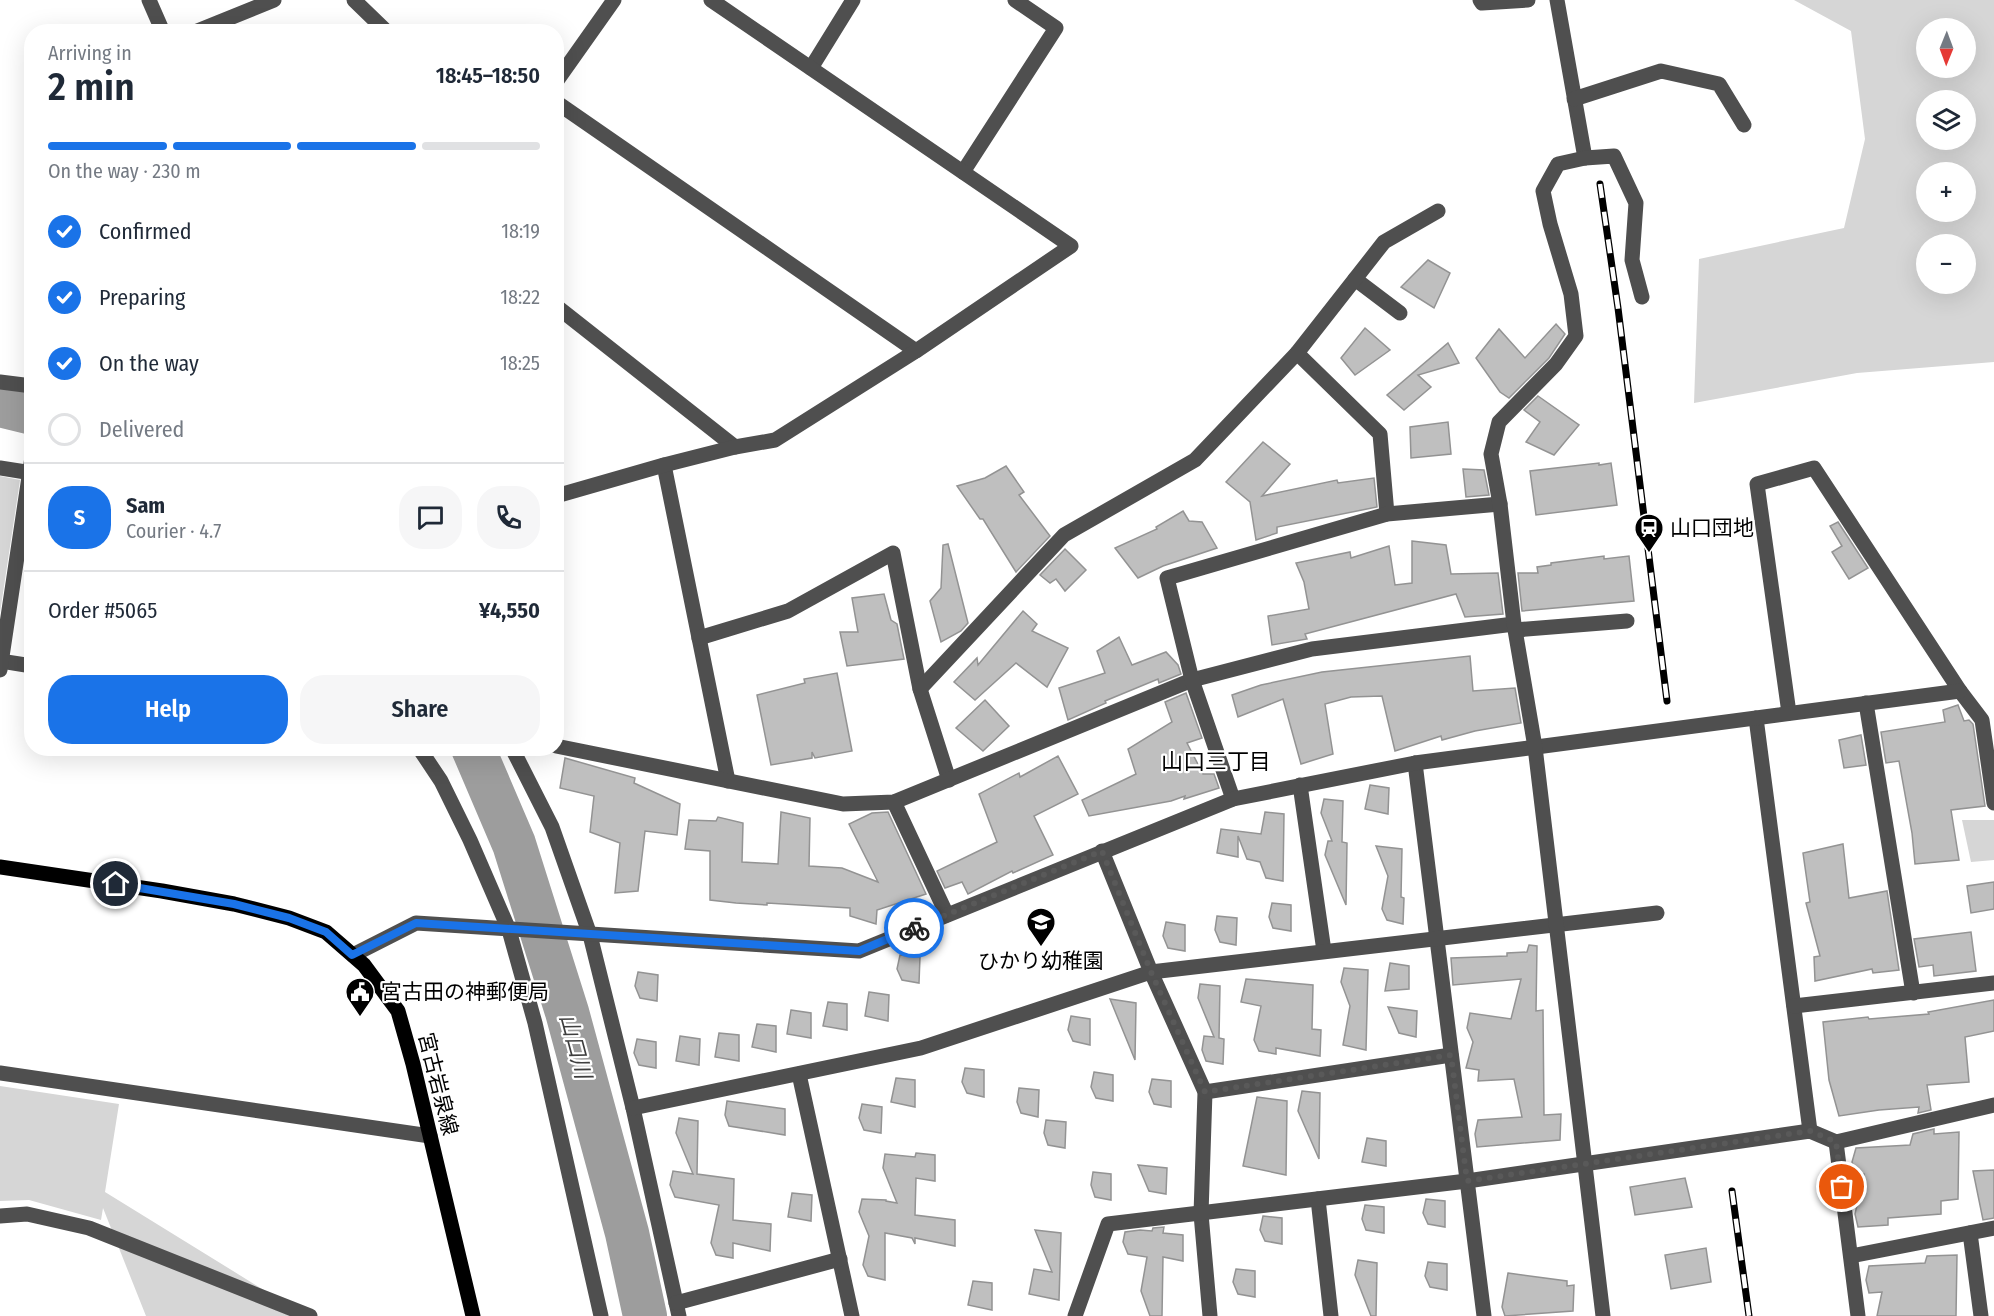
<!DOCTYPE html>
<meta charset="utf-8">
<style>
:root{--surface:#fff;--page:#f6f6f7;--text:#1f2937;--muted:#747a83;--line:#e0e1e3;--accent:#1a73e8}
body{margin:0;font-family:"Fira Sans Condensed","Noto Sans JP",sans-serif;background:var(--page);color:var(--text);height:100vh;display:flex;flex-direction:column;font-size:22px;white-space:nowrap}
*{box-sizing:border-box;margin:0}
p{font-size:20px;color:var(--muted)}
.icon{flex:none;width:33px;height:33px;fill:none;stroke:currentColor;stroke-width:2;stroke-linecap:round;stroke-linejoin:round}
.map{position:relative;flex:1;overflow:hidden}
.side{position:absolute;left:24px;top:24px;width:540px;height:732px;display:flex;flex-direction:column;background:var(--surface);border-radius:24px;box-shadow:0 6px 24px #0002}
.side>*{flex:none}
.needle{width:39px;rotate:181deg}
.fabs{position:absolute;left:1916px;top:18px;display:grid;gap:12px}
.fabs a{display:grid;place-items:center;width:60px;height:60px;border-radius:50%;background:var(--surface);box-shadow:0 6px 24px #0002;font-size:30px}
.pin{position:absolute;display:grid;place-items:center;width:51px;height:51px;color:#fff;margin:-26px;border:3px solid #fff;border-radius:50%;box-shadow:0 2px 6px #0007}
.courier{position:absolute;display:grid;place-items:center;width:60px;height:60px;margin:-30px;border:4px solid #1a73e8;border-radius:50%;background:#fff;color:#222;box-shadow:0 2px 8px #0007}
.summary em{font-style:normal;font-weight:600}
.summary div{display:flex;flex-direction:column-reverse}
.summary{display:flex;align-items:center;justify-content:space-between;height:102px;padding:0 24px}
h1{font-size:39px;font-weight:600;line-height:45px}
.bar{display:grid;grid-template-columns:repeat(4,1fr);gap:9px 6px;align-content:center;height:72px;padding:0 24px}
.bar i{height:8px;border-radius:4px;background:var(--line)}
.bar .active{background:var(--accent)}
.bar p{grid-column:span 4}
.line{display:flex;align-items:center;gap:15px;padding:0 24px;border-top:2px solid var(--line)}
.line div{flex:1}
.round{display:grid;place-items:center;flex:none;width:63px;height:63px;border-radius:24px;background:var(--page)}
ol{padding:0 24px;list-style:none}
li{display:flex;align-items:center;gap:18px;height:66px}
li p{margin-inline-start:auto}
li .icon{padding:6px;border-radius:50%;background:var(--accent);color:#fff;stroke-width:4}
li:last-child{color:var(--muted)}
li i{width:33px;height:33px;border:3px solid var(--line);border-radius:50%}
.primary-button{display:flex;gap:12px;margin-top:auto;padding:12px 24px}
.primary-button a{flex:1;height:69px;border-radius:24px;background:var(--accent);color:#fff;font-size:24px;font-weight:600;line-height:69px;text-align:center}
.primary-button a+a{background:var(--page);color:var(--text)}
.map>svg:first-child{display:block}
.green{fill:#d6d6d6;fill-rule:evenodd}
.lines{fill:none;stroke-linecap:round;stroke-linejoin:round}
.river{stroke:#9d9d9d;stroke-width:44}
.building{fill:#bfbfbf;stroke:#939393;stroke-width:1.5}
.minor{stroke:#4f4f4f;stroke-width:15}
.major{stroke:#000;stroke-width:15}
.rail-casing{stroke:#000;stroke-width:7}
.rail{stroke:#fff;stroke-width:4.5;stroke-dasharray:14;stroke-linecap:butt}
.done{stroke:#595959;stroke-width:6;stroke-dasharray:0 10.8}
.route{stroke:#1a73e8;stroke-width:8}
.labels{text-anchor:middle;stroke-width:4.5;stroke-linejoin:round;paint-order:stroke}
.poi-label{font-size:21px;fill:#000;stroke:#fff;text-anchor:start}
.street-label{font-size:21px;fill:#000;stroke:#fff}
.neighbourhood-label{font-size:22px;fill:#000;stroke:#fff}
.water-label{font-size:22px;font-style:italic;fill:#3e3e3e;stroke:#fff}
</style>
<div class="map">
<svg width="1994" height="1316" viewBox="0 0 1994 1316">
<rect width="100%" height="100%" fill="#fff"/>
<!-- green -->
<g class="green">
<path d="M1794,0h200v362l-137,11 -163,30 5,-144 145,-31 21,-89 -14,-108zM1965,28v40h-39v-40zM1965,100v40h-39v-40zM1926,172h39v40h-39zM1965,244v40h-39v-40z"/>
<path d="M0,476l20,4 -20,133z"/>
<path d="M1962,820h32v40l-23,2z"/>
<path d="M0,1086l119,18 -14,88 201,124h-160l-43,-108 -2,12 -72,-20 -29,1z"/>
</g>
<g class="lines">
<!-- river -->
<g class="river">
<path d="M0,405l32,8"/>
<path d="M473,748l41,96 53,168 60,221 18,83"/>
</g>
</g>
<!-- building -->
<g class="building">
<path d="M1428,260l22,13 -16,35 -33,-21z"/>
<path d="M1556,324l9,10 -16,24 -40,40 -9,-6 -24,-34 23,-29 26,29z"/>
<path d="M1365,328l25,22 -35,25 -14,-17z"/>
<path d="M1448,343l11,20 -41,12 13,12 -27,23 -17,-15z"/>
<path d="M1538,396l41,29 -25,30 -28,-13 14,-20 -16,-12z"/>
<path d="M1448,422l3,32 -40,4 -1,-31z"/>
<path d="M1263,442l27,22 -28,32 75,-16 1,3 36,-5 3,29 -100,20v6l-21,7 -6,-38 -24,-20z"/>
<path d="M1599,463v2l12,-2 6,42 -81,10 -6,-44z"/>
<path d="M1006,466l18,26 -5,3 31,41 -34,36 -33,-53h-3l-23,-33 28,-8z"/>
<path d="M1463,469l21,1 5,25 -23,2z"/>
<path d="M1183,511l6,10 13,1 15,26 -54,18 -25,12 -23,-30 42,-19 -1,-2z"/>
<path d="M1838,522l30,46 -19,11 -17,-27 10,-6 -12,-20z"/>
<path d="M1412,541l34,4 5,29 47,-1 5,41 -38,3 -9,-23 -151,40 2,5 -35,6 -4,-29 41,-7 -5,-27 -8,-19 54,-11 1,6 38,-12 6,39 17,-2z"/>
<path d="M948,544l20,79 -7,8 -20,11 -11,-41 11,-13 2,-43z"/>
<path d="M1065,549l21,21 -21,21 -9,-12 -6,4 -10,-8z"/>
<path d="M1604,556v3l25,-3 5,45 -112,10 -4,-38h20l-1,-6 14,-2v-2z"/>
<path d="M884,594l7,26 6,4 7,35 -57,7 -7,-34h18l-6,-34z"/>
<path d="M1023,611l14,13 -5,7 36,17 -21,39 -31,-24 -41,37 -21,-18 23,-24 1,7z"/>
<path d="M1119,637l13,28 34,-13 12,13 3,9 -22,9 -1,-4 -53,22 1,2 -38,17 -9,-32 46,-15 -8,-22z"/>
<path d="M1470,656l3,35 42,-3 6,35 -46,8 -33,9 -1,-4 -46,15 -13,-55 -31,1 -26,7 8,50 -32,10 -18,-65 -45,18 -6,-22 29,-10 61,-13z"/>
<path d="M837,673l15,78 -37,7 -3,-6v6l-41,7 -14,-70 48,-12 -1,-4z"/>
<path d="M1186,693l16,45 -15,5 16,31h11l5,14 -35,11 1,-3 -14,5 -82,15 -7,-16 54,-26 -8,-25 44,-27 -7,-20z"/>
<path d="M985,700l24,26 -26,25 -27,-23z"/>
<path d="M1958,705l6,16 5,-1 4,4 12,82 -34,4 8,50 -44,4 -3,-31 -13,-72 -13,2 -5,-31 64,-10 -2,-12z"/>
<path d="M1861,735l5,30 -22,3 -5,-28z"/>
<path d="M1058,756l20,38 -44,22 19,39 -40,18 -1,-2 -44,23 -6,-12 -17,6 -8,-17 60,-29 -18,-48 40,-21 1,4z"/>
<path d="M565,758l70,20 -1,5 46,21 -3,31 -32,-4 -7,60 -23,2 5,-50 -30,-11 4,-36 -34,-8z"/>
<path d="M1370,785l19,3 -1,26 -23,-5z"/>
<path d="M1324,799l19,2 -1,41 5,1 -1,62 -21,-50 3,-14h4l-11,-28z"/>
<path d="M781,812l29,6 -1,48 33,2 36,14 -29,-58 23,-11 16,-1 38,82 -49,16 -1,14 -26,-8v-8l-83,-5v2l-31,-2 -26,-3v-49l-25,-2 4,-29 27,1 2,-4 25,6 -1,39 36,2z"/>
<path d="M1265,812l19,2 -1,67 -17,-3 -6,-16 -13,-3 -9,-23v21l-21,-4 4,-24 40,5z"/>
<path d="M1843,844l6,54 38,-7 12,79 -26,3 -1,-4 -57,12 -1,-24 6,-1 -14,-53 4,-1 -7,-49z"/>
<path d="M1376,846l26,3 -1,48 3,1 -1,26 -16,-4 -5,-11 6,-33z"/>
<path d="M1994,882v27l-23,4 -4,-27z"/>
<path d="M1272,903l19,2v26l-18,-3 -4,-11z"/>
<path d="M1217,916l20,2 -1,27 -16,-3 -5,-12z"/>
<path d="M1166,922l19,3v26l-17,-3 -5,-12z"/>
<path d="M1971,932l5,39 -42,5 -1,-11 -14,2 -5,-28z"/>
<path d="M1529,945l8,1 -1,65 7,-1 1,105 17,-1 -1,26 -83,7 -2,-13 3,-14 44,-3 -8,-38 -36,2 1,-11 -13,-2 7,-26 -6,-14 3,-15 41,6 10,-40 -68,6 -2,-27 56,-2v-3l20,-1z"/>
<path d="M900,955l20,2 -1,26 -17,-3 -5,-11z"/>
<path d="M1390,963l19,3v23l-24,2z"/>
<path d="M1344,968l24,2 -2,80 -23,-5 7,-39 -9,-24z"/>
<path d="M638,972l20,3 -1,26 -17,-3 -5,-12z"/>
<path d="M1246,979l67,6 -1,44 9,1 -1,26 -44,-8v6l-17,-3 -5,-11 7,-34 -20,-4z"/>
<path d="M1200,984l20,2 -1,52 5,1 -1,25 -17,-3 -4,-11 2,-14 10,1 -16,-39z"/>
<path d="M869,992l20,3 -1,26 -23,-5z"/>
<path d="M1110,999l26,4 -1,57z"/>
<path d="M1994,1000v31l-29,6 4,45 -42,3 4,25 -13,3 1,-6 -40,3 -40,6 -10,-36 -6,-58 45,-5 1,2 60,-5 -1,-2z"/>
<path d="M828,1002l19,2v26l-24,-4z"/>
<path d="M1388,1007l29,4 -1,26 -17,-4z"/>
<path d="M791,1010l20,3v25l-24,-4z"/>
<path d="M1071,1016l19,3v26l-17,-4 -5,-11z"/>
<path d="M757,1024l19,2v26l-24,-5z"/>
<path d="M719,1033l20,2v26l-24,-4z"/>
<path d="M680,1036l20,3 -1,26 -23,-4z"/>
<path d="M637,1039l19,3v26l-17,-3 -5,-12z"/>
<path d="M965,1068l19,2v27l-17,-4 -5,-11z"/>
<path d="M1094,1072l19,3v26l-17,-3 -5,-11z"/>
<path d="M896,1078l19,2v27l-24,-5z"/>
<path d="M1152,1079l19,2v26l-17,-3 -5,-12z"/>
<path d="M1019,1088l20,2 -1,27 -17,-4 -4,-11z"/>
<path d="M1302,1091l18,2 -1,66 -21,-48z"/>
<path d="M1257,1097l30,4 -1,74 -43,-9z"/>
<path d="M727,1101l58,8v26l-56,-9 -4,-11z"/>
<path d="M862,1104l20,3 -1,26 -17,-3 -5,-12z"/>
<path d="M679,1118l19,3 -1,53 37,5 -1,41 38,4 -1,27 -37,-8v15l-17,-3 -5,-12 8,-38 -44,-8 -5,-12 3,-14 20,3 -17,-41z"/>
<path d="M1046,1120l20,2 -1,26 -17,-3 -4,-12z"/>
<path d="M1934,1129v5l25,-2 -1,67 -17,2v13l-53,4v7l-30,2 -3,-13 9,-40 -9,1 -3,-13 4,-14 54,-3 3,-11z"/>
<path d="M1367,1138l19,3v25l-24,-4z"/>
<path d="M916,1153l19,2v26l-19,-3 -1,37 40,5v26l-40,-8v6l-3,-6 -27,-5v47l-17,-4 -5,-11 6,-29 -10,-24 3,-13 24,1v1l11,2 -14,-35 2,-14 30,3z"/>
<path d="M1138,1165l29,3 -1,26 -17,-3z"/>
<path d="M1994,1170v48l-11,2 -10,-49z"/>
<path d="M1093,1172l18,2v26l-16,-3 -4,-12z"/>
<path d="M1685,1178l7,29 -57,8 -5,-28z"/>
<path d="M792,1193l20,2 -1,26 -23,-4z"/>
<path d="M1426,1199l19,2v26l-17,-3 -5,-11z"/>
<path d="M1365,1205l19,2v26l-18,-3 -4,-11z"/>
<path d="M1263,1216l19,2v26l-17,-3 -5,-11z"/>
<path d="M1164,1227l-1,6 20,2v26l-20,-4 -1,59h-12l-9,-25 6,-34 -19,-3 -5,-12 2,-10 15,-2 12,1 1,-3z"/>
<path d="M1035,1230l26,3 -2,67 -30,-6 5,-25 18,3z"/>
<path d="M1706,1248l5,34 -40,7 -6,-34z"/>
<path d="M1957,1255l-1,61h-79l5,-24 -13,1 -3,-13 3,-14 56,-3 2,-7z"/>
<path d="M1358,1260l19,3 -1,53h-5l-16,-41z"/>
<path d="M1428,1262l19,2v26l-17,-3 -5,-11z"/>
<path d="M1236,1269l19,2v26l-17,-3 -5,-12z"/>
<path d="M1508,1273l59,8v5l7,-1 -1,26 -68,5 -3,-9z"/>
<path d="M973,1281l19,2v27l-24,-5z"/>
</g>
<g class="lines">
<!-- minor -->
<g class="minor">
<path d="M149,0l14,32"/>
<path d="M354,0l33,32"/>
<path d="M1480,0l2,3 46,-3"/>
<path d="M1557,0l28,158"/>
<path d="M195,32l79,-32"/>
<path d="M811,68l42,-68"/>
<path d="M556,82l58,-82"/>
<path d="M1574,99l87,-28 58,13 25,41"/>
<path d="M556,102l360,249"/>
<path d="M963,172l93,-144 -41,-28"/>
<path d="M1355,279l45,34"/>
<path d="M556,306l179,141"/>
<path d="M1297,353l83,81 7,80"/>
<path d="M0,382l32,4"/>
<path d="M664,465l64,316"/>
<path d="M0,468l32,5"/>
<path d="M556,496l108,-31 71,-18 40,-7 141,-89 155,-105 -360,-246"/>
<path d="M1515,630l112,-9"/>
<path d="M699,638l89,-27 105,-58 27,136 29,91"/>
<path d="M0,661l32,5"/>
<path d="M0,670l32,-213"/>
<path d="M920,689l144,-154 131,-75 102,-107 87,-111 54,-31"/>
<path d="M1866,703l47,290"/>
<path d="M1789,713l-32,-229 57,-16 146,223 22,29 12,83"/>
<path d="M1756,718l54,413"/>
<path d="M556,746l287,58 51,-2 298,-122 120,-31 202,-25"/>
<path d="M419,748l22,33 29,59 39,90 26,93 66,293"/>
<path d="M512,748l40,79 38,108 43,173 46,208"/>
<path d="M1415,763l69,553"/>
<path d="M1300,785l24,166"/>
<path d="M1233,799l-41,-119 -25,-102 220,-64 113,-10"/>
<path d="M894,802l53,113"/>
<path d="M1102,851l49,121 54,120 -4,122 9,102"/>
<path d="M353,955l63,-32 443,28 374,-152 182,-36 545,-72"/>
<path d="M1794,1006l200,-23"/>
<path d="M0,1073l430,63"/>
<path d="M799,1074l53,242"/>
<path d="M1205,1092l246,-37"/>
<path d="M633,1108l288,-60 230,-76 506,-59"/>
<path d="M1836,1142l22,174"/>
<path d="M1318,1199l13,117"/>
<path d="M0,1216l27,-2 62,14 221,88"/>
<path d="M1970,1233l11,83"/>
<path d="M1851,1256l143,-28"/>
<path d="M676,1303l164,-44"/>
<path d="M1075,1316l33,-92 359,-43 343,-50 26,11 158,-37"/>
<path d="M1603,1316l-68,-569 -21,-123 -14,-120 -9,-50 8,-32 57,-58 20,-28 -5,-42 -21,-70 -7,-33 15,-27 27,-6 29,-2 22,47 -4,57 10,37"/>
</g>
<!-- major -->
<path class="major" d="M0,867l162,24 72,13 55,14 37,14 38,33 34,46 15,53 60,252"/>
<!-- rail casing -->
<g class="rail-casing">
<g id="rail">
<path d="M1600,184l18,124 49,393"/>
<path d="M1732,1191l17,125"/>
</g>
</g>
<!-- rail -->
<use href="#rail" class="rail"/>
</g>
<g class="lines">
<!-- done -->
<path class="done" d="M914,928l188,-77 49,121 54,120 246,-37 16,126 343,-50 26,11 6,45"/>
<!-- route -->
<path class="route" d="M116,884l118,20 55,14 37,14 26,23 64,-32 443,28 55,-23"/>
</g>
<!-- icons -->
<defs>
<g id="station-pin" transform="scale(1.5)"><path d="M0 17L-7.5 6A9.5 9.5 0 1 1 7.5 6Z" fill="#000" stroke="#fff"/><path d="M-3-6H3Q5-6 5-4V2Q5 4 3 4L4.5 6H3L1.5 4h-3L-3 6H-4.5L-3 4Q-5 4-5 2V-4Q-5-6-3-6ZM-3.5-4v3h7v-3ZM-3.5 1v1.5H-2V1ZM2 1v1.5H3.5V1Z" fill="#fff"/></g>
<g id="school-pin" transform="scale(1.5)"><path d="M0 17L-7.5 6A9.5 9.5 0 1 1 7.5 6Z" fill="#000" stroke="#fff"/><path d="M0-5L7-2L0 1L-7-2ZM-4 1L0 2.5L4 1V4Q0 6-4 4Z" fill="#fff"/></g>
<g id="civic-pin" transform="scale(1.5)"><path d="M0 17L-7.5 6A9.5 9.5 0 1 1 7.5 6Z" fill="#000" stroke="#fff"/><path d="M-.6-6.5H3V-4.5H.6V-3L4-1V1h2V6H-6V1h2V-1L-.6-3ZM-1.2 2.5V6h2.4V2.5Z" fill="#fff"/></g>
</defs>
<g fill-rule="evenodd">
<use href="#station-pin" x="1649" y="528"/>
<use href="#school-pin" x="1041" y="922"/>
<use href="#civic-pin" x="360" y="992"/>
</g>
<g class="labels">
<!-- poi labels -->
<g class="poi-label">
<text x="1670" y="535">山口団地</text>
<text x="1041" y="968" text-anchor="middle">ひかり幼稚園</text>
<text x="381" y="999">宮古田の神郵便局</text>
</g>
<!-- street labels -->
<g class="street-label">
<text transform="translate(438 1084) rotate(76)" y="7">宮古岩泉線</text>
</g>
<!-- neighbourhood labels -->
<g class="neighbourhood-label">
<text x="1216" y="769">山口三丁目</text>
</g>
<!-- water labels -->
<g class="water-label">
<text transform="translate(576 1046) rotate(75)" y="8">山口川</text>
</g>
</g>
</svg>
<div class="fabs">
<a><svg class="needle" viewBox="-14 -14 28 28"><path d="M0-13l5 13h-10z" fill="#e53935"/><path d="M0 13l5-13h-10z" fill="#747a83"/></svg></a>
<a><svg class="icon" aria-label="layers" viewBox="0 0 24 24"><path d="M12 4l9 5-9 5-9-5zM3 14l9 5 9-5"/></svg></a>
<a>+</a>
<a>−</a>
</div>
<div class="pin" style="left:1842px;top:1187px;background:#ea580c"><svg class="icon" aria-label="bag" viewBox="0 0 24 24"><path d="M5 8h14l-1 12H6zM9 8a3 3 0 0 1 6 0"/></svg></div>
<div class="pin" style="left:116px;top:884px;background:#1f2937"><svg class="icon" aria-label="home" viewBox="0 0 24 24"><path d="M3 11l9-7 9 7M6 9v11h12V9"/></svg></div>
<div class="courier" style="left:914px;top:928px"><svg class="icon" aria-label="bike" viewBox="0 0 24 24"><circle cx="6" cy="16" r="4"/><circle cx="18" cy="16" r="4"/><path d="M6 16l4-8h5l3 8M10 8l3 8H6M13 5h3"/></svg></div>
<section class="side">
<div class="summary"><div><h1>2 min</h1><p>Arriving in</p></div><em>18:45–18:50</em></div>
<div class="bar"><i class="active"></i><i class="active"></i><i class="active"></i><i></i><p>On the way · 230 m</p></div>
<ol>
<li><svg class="icon" aria-label="check" viewBox="0 0 24 24"><path d="M5 12l5 5 9-10"/></svg>Confirmed<p>18:19</p></li>
<li><svg class="icon" aria-label="check" viewBox="0 0 24 24"><path d="M5 12l5 5 9-10"/></svg>Preparing<p>18:22</p></li>
<li><svg class="icon" aria-label="check" viewBox="0 0 24 24"><path d="M5 12l5 5 9-10"/></svg>On the way<p>18:25</p></li>
<li><i></i>Delivered</li>
</ol>
<div class="line" style="height:108px"><b class="round" style="background:var(--accent);color:#fff">S</b><div><b>Sam</b><p>Courier · 4.7</p></div><a class="round"><svg class="icon" aria-label="chat" viewBox="0 0 24 24"><path d="M4 5h16v11H9l-5 4z"/></svg></a><a class="round"><svg class="icon" aria-label="phone" viewBox="0 0 24 24"><path d="M5 4h4l2 5-3 2q2 4 5 5l2-3 5 2v4C11 20 4 13 5 4z"/></svg></a></div>
<div class="line" style="height:78px"><div>Order #5065</div><b>¥4,550</b></div>
<div class="primary-button"><a>Help</a><a>Share</a></div>
</section>
</div>
